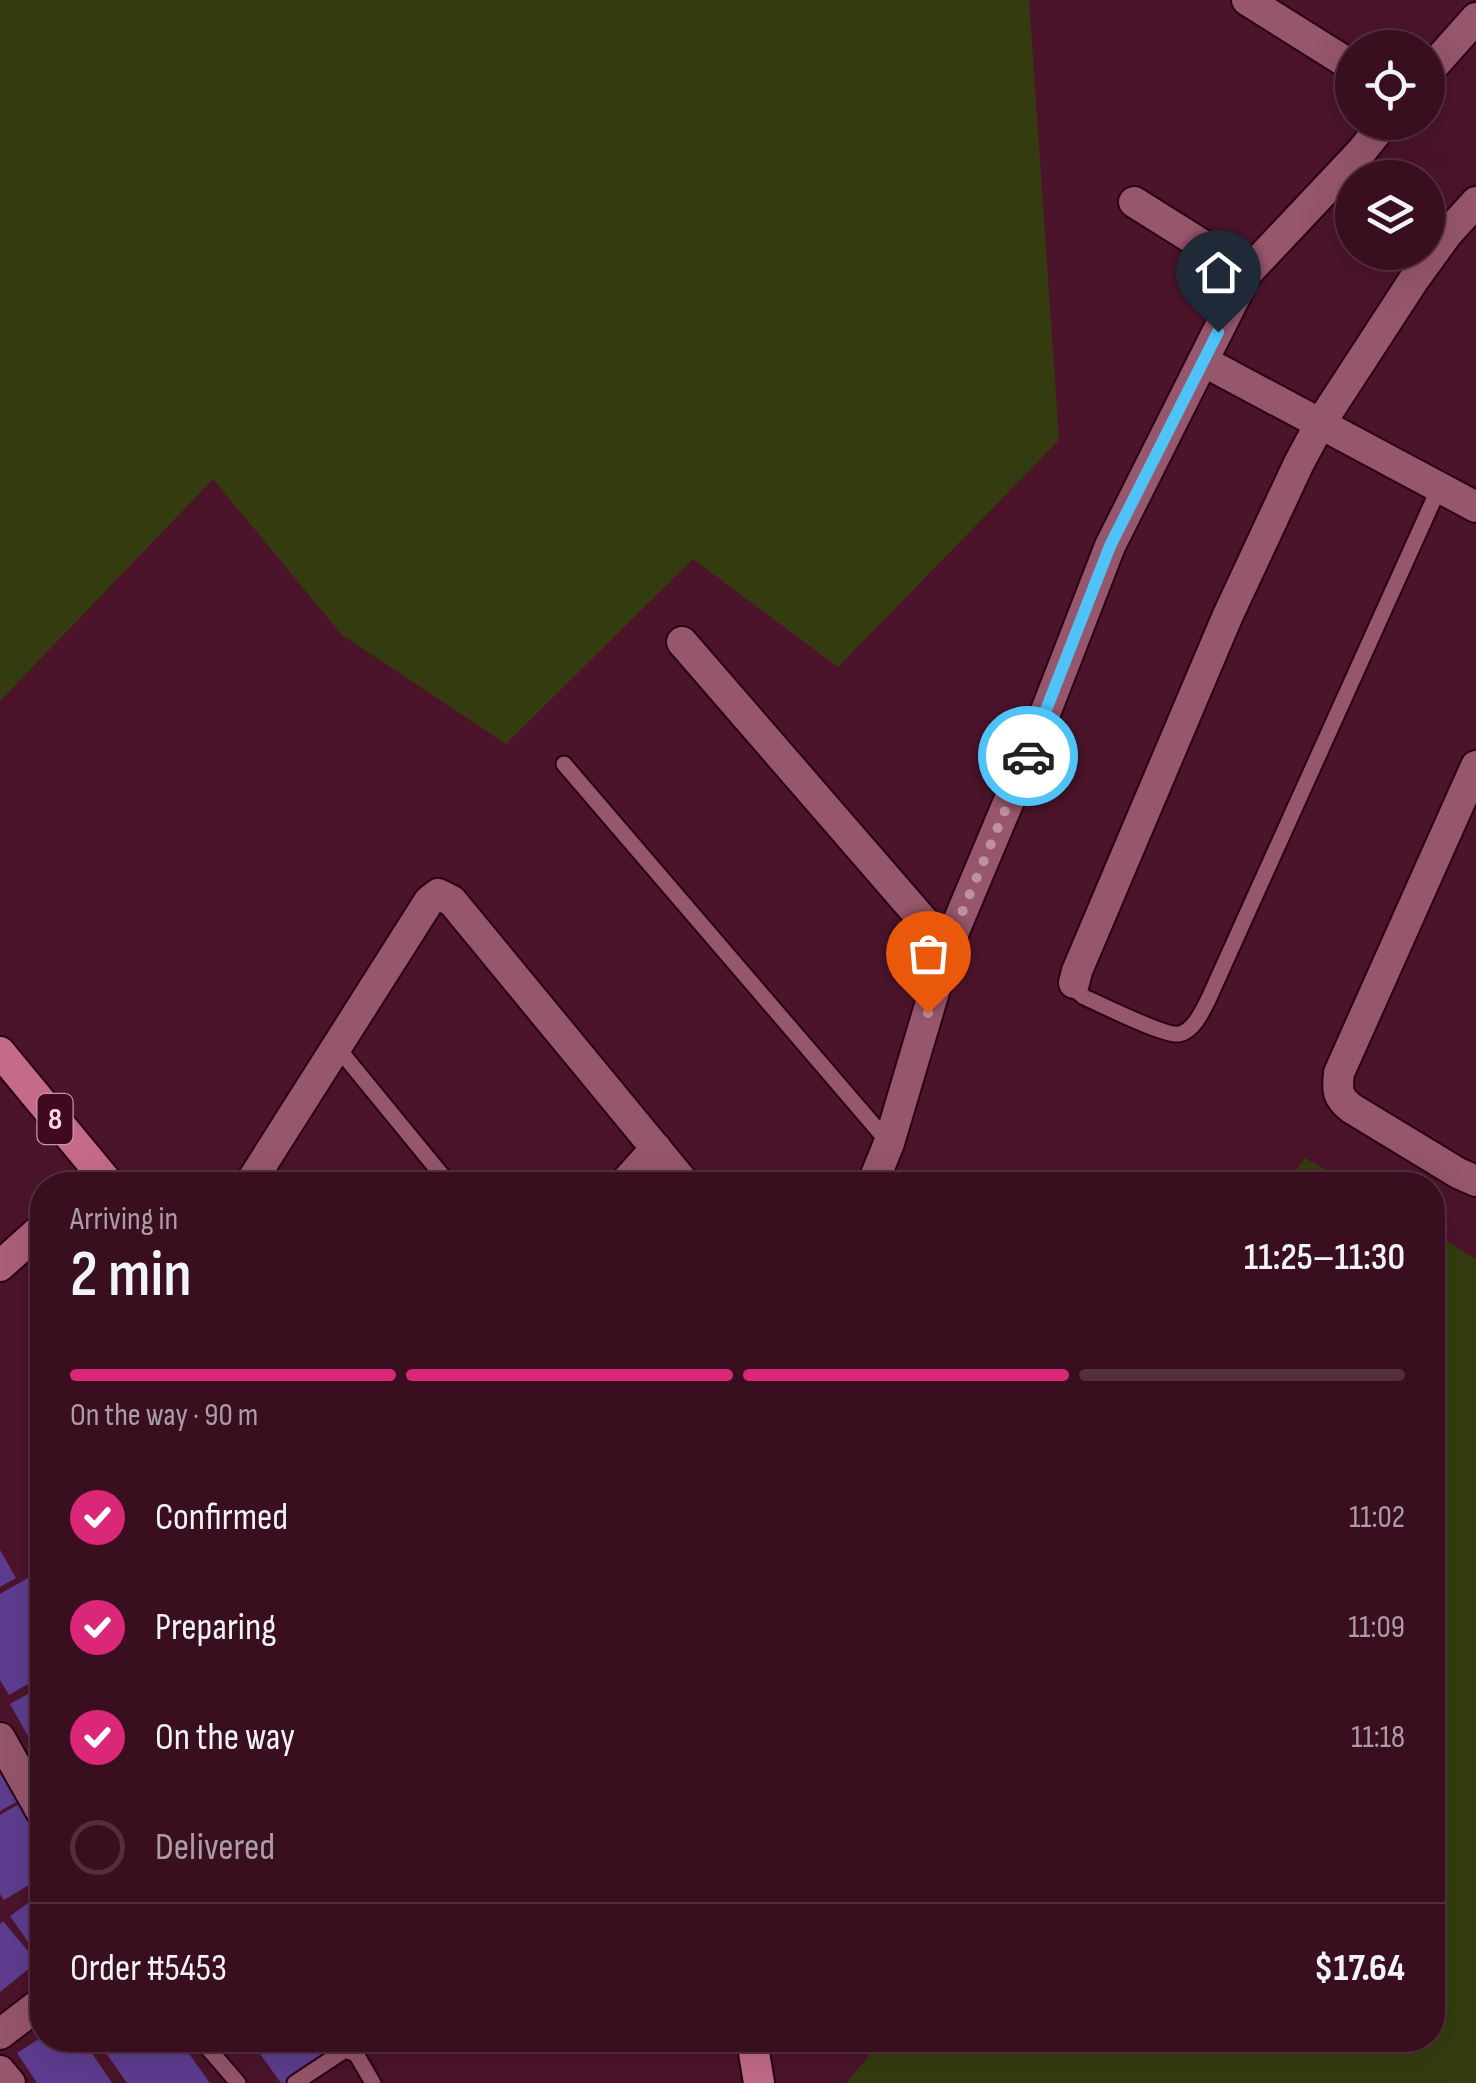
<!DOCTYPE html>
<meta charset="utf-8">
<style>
:root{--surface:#390f20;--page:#441d2d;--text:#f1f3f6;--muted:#ab9ca5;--line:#532f3e;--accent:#db2777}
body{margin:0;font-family:"Sofia Sans Condensed",sans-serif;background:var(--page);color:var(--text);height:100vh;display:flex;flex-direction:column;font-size:38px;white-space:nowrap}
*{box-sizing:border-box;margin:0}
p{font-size:32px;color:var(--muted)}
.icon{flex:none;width:55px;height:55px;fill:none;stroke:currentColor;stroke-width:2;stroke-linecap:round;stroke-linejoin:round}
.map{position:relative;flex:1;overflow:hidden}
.drawer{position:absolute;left:30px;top:1172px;width:1415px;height:880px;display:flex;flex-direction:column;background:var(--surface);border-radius:40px;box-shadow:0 10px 40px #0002,0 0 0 2px var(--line)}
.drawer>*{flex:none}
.fabs{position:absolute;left:1335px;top:30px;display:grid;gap:20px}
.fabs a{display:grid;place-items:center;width:110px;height:110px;border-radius:50%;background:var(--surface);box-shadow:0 10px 40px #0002,0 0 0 2px var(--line);font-size:50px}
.pin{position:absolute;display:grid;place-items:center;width:85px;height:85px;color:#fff;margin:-102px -42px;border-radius:50% 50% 50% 0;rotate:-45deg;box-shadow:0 0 10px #0007}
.pin .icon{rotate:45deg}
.courier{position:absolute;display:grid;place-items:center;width:100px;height:100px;margin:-50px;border:8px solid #4fc3f7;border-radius:50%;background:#fff;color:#222;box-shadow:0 2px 12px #0007}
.overview em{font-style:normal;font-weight:600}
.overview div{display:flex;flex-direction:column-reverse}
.overview{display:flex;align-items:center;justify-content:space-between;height:170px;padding:0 40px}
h1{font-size:65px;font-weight:600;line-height:75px}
.bar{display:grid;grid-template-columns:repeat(4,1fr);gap:15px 10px;align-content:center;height:120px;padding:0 40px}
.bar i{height:12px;border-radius:8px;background:var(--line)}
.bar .active{background:var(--accent)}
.bar p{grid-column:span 4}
.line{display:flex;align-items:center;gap:25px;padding:0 40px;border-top:2px solid var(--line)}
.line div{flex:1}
ol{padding:0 40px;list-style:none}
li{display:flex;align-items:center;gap:30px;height:110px}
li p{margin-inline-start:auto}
li .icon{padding:10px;border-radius:50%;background:var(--accent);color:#fff;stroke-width:4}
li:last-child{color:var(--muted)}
li i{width:55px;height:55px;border:5px solid var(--line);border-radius:50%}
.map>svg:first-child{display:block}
.green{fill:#343c0f}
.building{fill:#5e3d90}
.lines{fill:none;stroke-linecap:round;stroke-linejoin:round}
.lane-casing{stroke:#2b0213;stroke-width:19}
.street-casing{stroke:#2b0213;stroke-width:34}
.secondary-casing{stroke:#2b0213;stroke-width:34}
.primary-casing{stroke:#2b0213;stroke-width:34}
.lane{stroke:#96566b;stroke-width:15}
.street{stroke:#96566b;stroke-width:30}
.secondary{stroke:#ad607a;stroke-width:30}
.primary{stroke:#c56b8a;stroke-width:30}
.done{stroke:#be91a1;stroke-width:10;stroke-dasharray:0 18}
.route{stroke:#4fc3f7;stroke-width:12}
.labels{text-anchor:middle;stroke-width:8;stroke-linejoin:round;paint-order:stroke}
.shield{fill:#410821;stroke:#c398a7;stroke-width:2.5}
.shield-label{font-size:30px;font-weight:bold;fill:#fbd5e0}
</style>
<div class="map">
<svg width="1476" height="2083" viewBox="0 0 1476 2083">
<rect width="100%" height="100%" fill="#4c142b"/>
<!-- green -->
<g class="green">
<path d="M0,0h1029l30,440 -221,227 -145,-108 -187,185 -164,-109 -129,-156 -213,222z"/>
<path d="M1305,1158l46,27h-65z"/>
<path d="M1433,1233l43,26v824h-630l36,-43h550z"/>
</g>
<!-- building -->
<g class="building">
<path d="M0,1550l16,28 -16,9z"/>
<path d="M42,1570v106l-33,19 -9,-15v-86z"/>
<path d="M42,1686v75l-32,-57z"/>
<path d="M0,1764l20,36 -20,11z"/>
<path d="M24,1801l18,32v44l-38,23 -4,-6v-79z"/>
<path d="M42,1893v69l-32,-46z"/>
<path d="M3,1921l34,41 -37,30v-68z"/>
<path d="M42,2037v3h41l29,43h-75l-20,-30z"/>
<path d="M97,2040h82l31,43h-83z"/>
<path d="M250,2040h98l-60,43h-7z"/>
</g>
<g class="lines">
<!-- lane casing -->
<g class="lane-casing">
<g id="lane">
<path d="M564,764l325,379"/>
<path d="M1074,983l3,8 7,6c16,7 82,40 95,37 15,-3 24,-24 30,-36l230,-510"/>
<path d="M337,1047l113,138"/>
<path d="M201,2040l37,43"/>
<path d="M295,2083l50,-33 11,4 17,29"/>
</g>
</g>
<!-- street casing -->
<g class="street-casing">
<g id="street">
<path d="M1247,0l105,66"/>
<path d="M1428,72l48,-54"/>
<path d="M1134,202l113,71"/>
<path d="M1203,361l273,146"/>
<path d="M682,642l265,306"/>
<path d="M1476,766l-137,307c-2,17 -2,24 12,35l107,65 18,8"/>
<path d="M1074,983l3,-12 151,-356 71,-152 21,-39 93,-143 34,-47 29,-32"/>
<path d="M249,1185l180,-284 9,-7 14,7 234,284"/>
<path d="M623,1185l33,-37"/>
<path d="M872,1185l17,-42 58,-195 90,-214 73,-188 137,-273 114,-121 24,-30"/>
<path d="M0,1738l42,75"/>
<path d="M0,2034l42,-32"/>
<path d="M0,2071l10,12"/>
</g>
</g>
<!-- secondary casing -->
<g class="secondary-casing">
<path id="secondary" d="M0,1266l42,-38"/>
</g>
<!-- primary casing -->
<g class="primary-casing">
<g id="primary">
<path d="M0,1052l110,133"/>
<path d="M752,2040l7,43"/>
</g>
</g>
<!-- lane -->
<use href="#lane" class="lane"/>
<!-- street -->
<use href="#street" class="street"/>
<!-- secondary -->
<use href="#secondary" class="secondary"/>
<!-- primary -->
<use href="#primary" class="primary"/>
</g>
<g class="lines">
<!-- done -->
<path class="done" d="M928,1013l19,-65 81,-192"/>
<!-- route -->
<path class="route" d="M1028,756l82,-210 108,-214"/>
</g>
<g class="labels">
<!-- shield labels -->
<rect class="shield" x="37.5" y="1094" width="35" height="50" rx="8"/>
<g class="shield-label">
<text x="55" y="1129">8</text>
</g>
</g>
</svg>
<div class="fabs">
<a><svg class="icon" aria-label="locate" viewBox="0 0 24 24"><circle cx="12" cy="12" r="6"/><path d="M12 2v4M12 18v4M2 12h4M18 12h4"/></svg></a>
<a><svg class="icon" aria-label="layers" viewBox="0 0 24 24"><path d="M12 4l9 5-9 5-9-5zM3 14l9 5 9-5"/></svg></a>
</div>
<div class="pin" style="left:928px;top:1013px;background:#ea580c"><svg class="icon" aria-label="bag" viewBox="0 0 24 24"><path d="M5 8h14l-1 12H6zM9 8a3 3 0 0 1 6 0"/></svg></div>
<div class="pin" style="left:1218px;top:332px;background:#1f2937"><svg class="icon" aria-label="home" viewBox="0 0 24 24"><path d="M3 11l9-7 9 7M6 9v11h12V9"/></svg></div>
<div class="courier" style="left:1028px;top:756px"><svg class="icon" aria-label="car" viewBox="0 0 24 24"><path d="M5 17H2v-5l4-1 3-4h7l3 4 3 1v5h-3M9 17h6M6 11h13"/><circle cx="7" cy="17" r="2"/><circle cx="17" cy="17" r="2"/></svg></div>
<section class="drawer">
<div class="overview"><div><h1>2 min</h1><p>Arriving in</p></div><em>11:25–11:30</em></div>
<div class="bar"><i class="active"></i><i class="active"></i><i class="active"></i><i></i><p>On the way · 90 m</p></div>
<ol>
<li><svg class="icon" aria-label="check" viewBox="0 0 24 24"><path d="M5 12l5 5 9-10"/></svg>Confirmed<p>11:02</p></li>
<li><svg class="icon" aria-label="check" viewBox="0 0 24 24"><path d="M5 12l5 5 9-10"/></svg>Preparing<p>11:09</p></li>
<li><svg class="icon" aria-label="check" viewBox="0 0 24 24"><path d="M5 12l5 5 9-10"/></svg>On the way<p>11:18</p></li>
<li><i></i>Delivered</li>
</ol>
<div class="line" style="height:130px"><div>Order #5453</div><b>$17.64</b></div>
</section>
</div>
